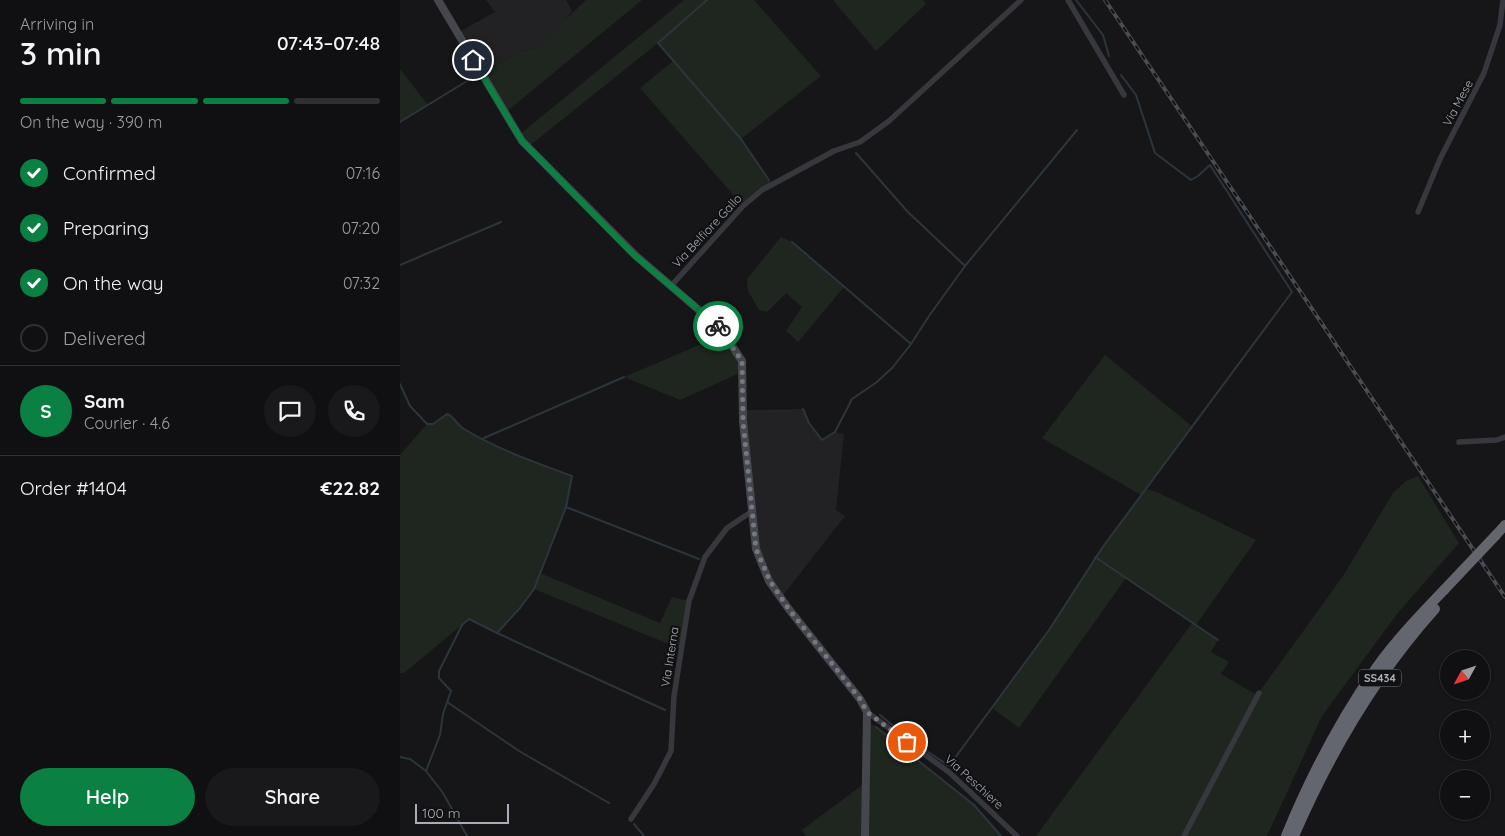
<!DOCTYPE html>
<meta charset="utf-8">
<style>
:root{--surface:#101012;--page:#19191b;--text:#f1f3f6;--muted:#9c9d9f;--line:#303032;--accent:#0b8043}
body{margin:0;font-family:Quicksand,sans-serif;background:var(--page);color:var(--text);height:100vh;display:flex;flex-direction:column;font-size:19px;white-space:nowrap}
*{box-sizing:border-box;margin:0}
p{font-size:16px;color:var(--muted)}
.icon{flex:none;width:28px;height:28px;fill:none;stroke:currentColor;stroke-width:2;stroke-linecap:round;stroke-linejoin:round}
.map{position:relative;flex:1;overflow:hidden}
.sheet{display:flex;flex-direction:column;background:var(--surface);width:400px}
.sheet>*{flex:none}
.needle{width:32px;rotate:230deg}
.tools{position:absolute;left:1040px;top:650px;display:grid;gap:10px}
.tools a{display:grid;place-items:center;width:50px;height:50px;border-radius:50%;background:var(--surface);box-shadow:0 1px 4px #0004,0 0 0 1px var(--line);font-size:25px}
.scale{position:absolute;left:15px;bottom:12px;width:94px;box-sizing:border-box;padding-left:5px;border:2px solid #a8adb8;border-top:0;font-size:14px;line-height:18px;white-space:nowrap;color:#a8adb8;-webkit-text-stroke:4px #111113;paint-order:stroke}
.pin{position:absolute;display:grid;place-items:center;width:42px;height:42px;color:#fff;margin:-21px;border:2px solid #fff;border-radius:50%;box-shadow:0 1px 5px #0007}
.courier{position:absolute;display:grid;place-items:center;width:50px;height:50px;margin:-25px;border:4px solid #0b8043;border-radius:50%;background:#fff;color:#222;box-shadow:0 1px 6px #0007}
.headline em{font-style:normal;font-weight:600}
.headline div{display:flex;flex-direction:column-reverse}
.headline{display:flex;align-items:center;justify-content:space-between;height:85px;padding:0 20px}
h1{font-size:32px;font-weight:600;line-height:38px}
.bar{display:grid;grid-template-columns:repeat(4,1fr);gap:8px 5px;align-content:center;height:60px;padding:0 20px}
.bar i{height:6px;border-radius:4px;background:var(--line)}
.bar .selected{background:var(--accent)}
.bar p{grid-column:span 4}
.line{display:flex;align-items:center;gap:12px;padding:0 20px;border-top:1px solid var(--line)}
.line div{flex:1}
.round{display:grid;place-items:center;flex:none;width:52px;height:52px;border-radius:26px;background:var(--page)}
ol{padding:0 20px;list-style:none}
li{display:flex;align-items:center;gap:15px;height:55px}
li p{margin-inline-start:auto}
li .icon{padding:5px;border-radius:50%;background:var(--accent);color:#fff;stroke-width:4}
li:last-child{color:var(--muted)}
li i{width:28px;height:28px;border:2px solid var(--line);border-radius:50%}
.action{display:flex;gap:10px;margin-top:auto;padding:10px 20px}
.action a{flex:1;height:58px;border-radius:30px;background:var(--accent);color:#fff;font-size:20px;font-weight:600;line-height:58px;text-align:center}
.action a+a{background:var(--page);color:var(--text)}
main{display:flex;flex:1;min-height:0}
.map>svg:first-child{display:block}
.built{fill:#222225}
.green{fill:#1e261f}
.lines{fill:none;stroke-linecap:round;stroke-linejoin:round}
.stream{stroke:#2c353c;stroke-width:2}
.street{stroke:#37383d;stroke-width:5.5}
.secondary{stroke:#45474d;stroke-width:8}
.highway{stroke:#63666e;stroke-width:10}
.rail-casing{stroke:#4a4c52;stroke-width:4}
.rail{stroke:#111113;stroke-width:2;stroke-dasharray:5.5;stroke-linecap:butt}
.highway-bridge{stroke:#63666e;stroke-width:10}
.done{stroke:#757880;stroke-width:5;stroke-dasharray:0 9}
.route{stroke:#0b8043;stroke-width:6}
.labels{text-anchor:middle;stroke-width:4.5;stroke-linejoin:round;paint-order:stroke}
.shield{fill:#111113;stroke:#7b7e86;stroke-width:1}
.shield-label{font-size:11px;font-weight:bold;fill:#a8adb8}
.street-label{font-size:12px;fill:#a8adb8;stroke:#111113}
</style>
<main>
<section class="sheet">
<div class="headline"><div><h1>3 min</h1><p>Arriving in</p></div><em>07:43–07:48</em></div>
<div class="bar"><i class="selected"></i><i class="selected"></i><i class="selected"></i><i></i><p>On the way · 390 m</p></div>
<ol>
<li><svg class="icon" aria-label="check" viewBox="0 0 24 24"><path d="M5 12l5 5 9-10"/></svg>Confirmed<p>07:16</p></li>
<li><svg class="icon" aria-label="check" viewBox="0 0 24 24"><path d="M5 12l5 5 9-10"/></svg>Preparing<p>07:20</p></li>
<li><svg class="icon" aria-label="check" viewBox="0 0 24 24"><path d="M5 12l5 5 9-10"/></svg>On the way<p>07:32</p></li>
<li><i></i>Delivered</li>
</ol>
<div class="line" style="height:90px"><b class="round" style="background:var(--accent);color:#fff">S</b><div><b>Sam</b><p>Courier · 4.6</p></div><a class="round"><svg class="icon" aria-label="chat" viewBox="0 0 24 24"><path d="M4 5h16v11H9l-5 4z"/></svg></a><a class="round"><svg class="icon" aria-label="phone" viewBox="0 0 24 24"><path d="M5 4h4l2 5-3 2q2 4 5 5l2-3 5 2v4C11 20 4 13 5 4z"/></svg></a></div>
<div class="line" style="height:65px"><div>Order #1404</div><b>€22.82</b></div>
<div class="action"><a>Help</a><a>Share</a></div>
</section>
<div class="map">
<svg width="1105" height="836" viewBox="0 0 1105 836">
<rect width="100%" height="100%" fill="#161618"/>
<!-- built -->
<g class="built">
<path d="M86,0h80l6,11 -8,11 -29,26 -17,5 -37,20 -24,-40 38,-21z"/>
<path d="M403,409l6,14 13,17 13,-8 9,2 -8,76 9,6 -64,82 -25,-49 -14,-139z"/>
</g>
<!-- green -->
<g class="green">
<path d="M186,0h56l-137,113 -24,-40 37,-20 17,-5z"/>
<path d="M284,0h70l67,76 -80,63 31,45 -29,22 -103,-118 33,-27 -15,-18 -130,104 -9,-12z"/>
<path d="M433,0h90l3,4 -50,47z"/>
<path d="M0,69l28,36 -28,17z"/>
<path d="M381,237l11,5 52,45 -46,55 -12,-11 16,-24 -16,-14 -19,19 -8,-2 -11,-19 -1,-12z"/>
<path d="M325,334l17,27v11l-62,28 -56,-23z"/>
<path d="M705,355l88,72 -47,62 11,3 99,48 -60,85 22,15 -7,12 18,10 -8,12 36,21 86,-119 50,-83 13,-12 12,-5 41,67 -62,71 -75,102 -55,120h-231l156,-213 -66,-45 -107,150 -27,-20 57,-78 46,-73 46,-62 -99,-57z"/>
<path d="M47,414l17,15 40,20 68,27 -6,31 -26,66 120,50 12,-26 17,4 -8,48 -147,-60 -14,19 -23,25 -28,-14 -65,54h-4v-218l27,-31h6z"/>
<path d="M468,722l8,5 98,78 27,31h-195l-4,-6 63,-47z"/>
</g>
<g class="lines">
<!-- stream -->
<g class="stream">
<path d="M307,0l-49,43 83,96 28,41"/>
<path d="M676,0l27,35 6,21"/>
<path d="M0,122l72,-44"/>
<path d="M456,153l51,58 58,55"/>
<path d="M392,242l119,102"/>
<path d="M0,265l101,-43"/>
<path d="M0,384l10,22 17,18h6l14,-10c7,2 10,11 17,15 33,20 72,34 108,47l-6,31 -32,82 -14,19 -23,25 -28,-14 -7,6 -23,46v7l12,13 -8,23 -3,21 -14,36 17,22 24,43"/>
<path d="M403,409l6,14 13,17 13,-8 17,-33 25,-17 16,-15 18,-23 18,-28 36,-50 112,-136"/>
<path d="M84,438l140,-61"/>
<path d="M166,507l133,52"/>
<path d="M695,557l123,83"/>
<path d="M97,633l168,77"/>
<path d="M47,702l72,49 90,52"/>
<path d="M480,715l29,24 40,27 100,-136 53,-82 190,-256 -82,-127 -12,11 -7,4 -36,-27 -19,-58 -15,-20"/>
<path d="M476,727l98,78 27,31"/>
<path d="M0,757l10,2 16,12"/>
<path d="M234,824l10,12"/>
</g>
<!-- street -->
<g class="street">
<path d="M668,0l56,95"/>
<path d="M1018,212l22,-53 44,-86 16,-48 3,-25"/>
<path d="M271,286l72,-80 19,-16 72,-39 26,-9 29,-21 132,-121"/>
<path d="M1059,442l38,-2 8,-3"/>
<path d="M467,712l83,61 67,63"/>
<path d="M231,819l23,-35 17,-33 3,-55 15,-95 16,-44 22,-29 24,-16"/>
<path d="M784,836l75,-143"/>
</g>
<!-- secondary -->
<path class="secondary" d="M38,0l84,141 114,115 85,73 21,32 1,60 13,128 13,32 19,27 72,91 7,13 -2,124"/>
<!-- highway -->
<g class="highway">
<path d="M1096,535l9,-10"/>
<path d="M886,836c24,-59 54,-116 90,-168 20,-28 44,-53 68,-78"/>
<path d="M894,836c36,-83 81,-160 141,-227"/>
</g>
<!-- rail casing -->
<g class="rail-casing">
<path id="rail" d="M705,0l400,597"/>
</g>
<!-- rail -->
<use href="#rail" class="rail"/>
<!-- highway-bridge -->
<path class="highway-bridge" d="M1044,590l52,-55"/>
</g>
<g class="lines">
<!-- done -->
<path class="done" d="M318,326l24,35 1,60 13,128 14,32 18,27 72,91 7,13 40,30"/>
<!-- route -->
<path class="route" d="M73,60l49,81 111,113 85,72"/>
</g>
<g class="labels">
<!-- shield labels -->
<rect class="shield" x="959" y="669.5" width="42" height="17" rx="4"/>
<g class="shield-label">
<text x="980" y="682">SS434</text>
</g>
<!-- street labels -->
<g class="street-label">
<text transform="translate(1058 103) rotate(-62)" y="4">Via Mese</text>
<text transform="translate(307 231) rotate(-47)" y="4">Via Belfiore Gallo</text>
<text transform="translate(270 657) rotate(-81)" y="4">Via Interna</text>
<text transform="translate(574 782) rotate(42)" y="4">Via Peschiere</text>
</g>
</g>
</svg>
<div class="tools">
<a><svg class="needle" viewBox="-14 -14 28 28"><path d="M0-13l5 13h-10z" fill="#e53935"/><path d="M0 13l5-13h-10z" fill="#9c9d9f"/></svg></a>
<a>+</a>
<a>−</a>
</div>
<div class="scale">100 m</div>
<div class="pin" style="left:507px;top:742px;background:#ea580c"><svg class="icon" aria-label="bag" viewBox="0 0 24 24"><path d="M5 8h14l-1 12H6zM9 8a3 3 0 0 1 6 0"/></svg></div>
<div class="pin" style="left:73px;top:60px;background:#1f2937"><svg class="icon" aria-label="home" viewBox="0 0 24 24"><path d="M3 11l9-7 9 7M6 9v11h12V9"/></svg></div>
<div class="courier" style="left:318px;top:326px"><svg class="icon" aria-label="bike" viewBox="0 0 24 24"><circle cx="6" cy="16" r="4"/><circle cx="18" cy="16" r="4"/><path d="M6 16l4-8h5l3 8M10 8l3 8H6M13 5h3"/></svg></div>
</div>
</main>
